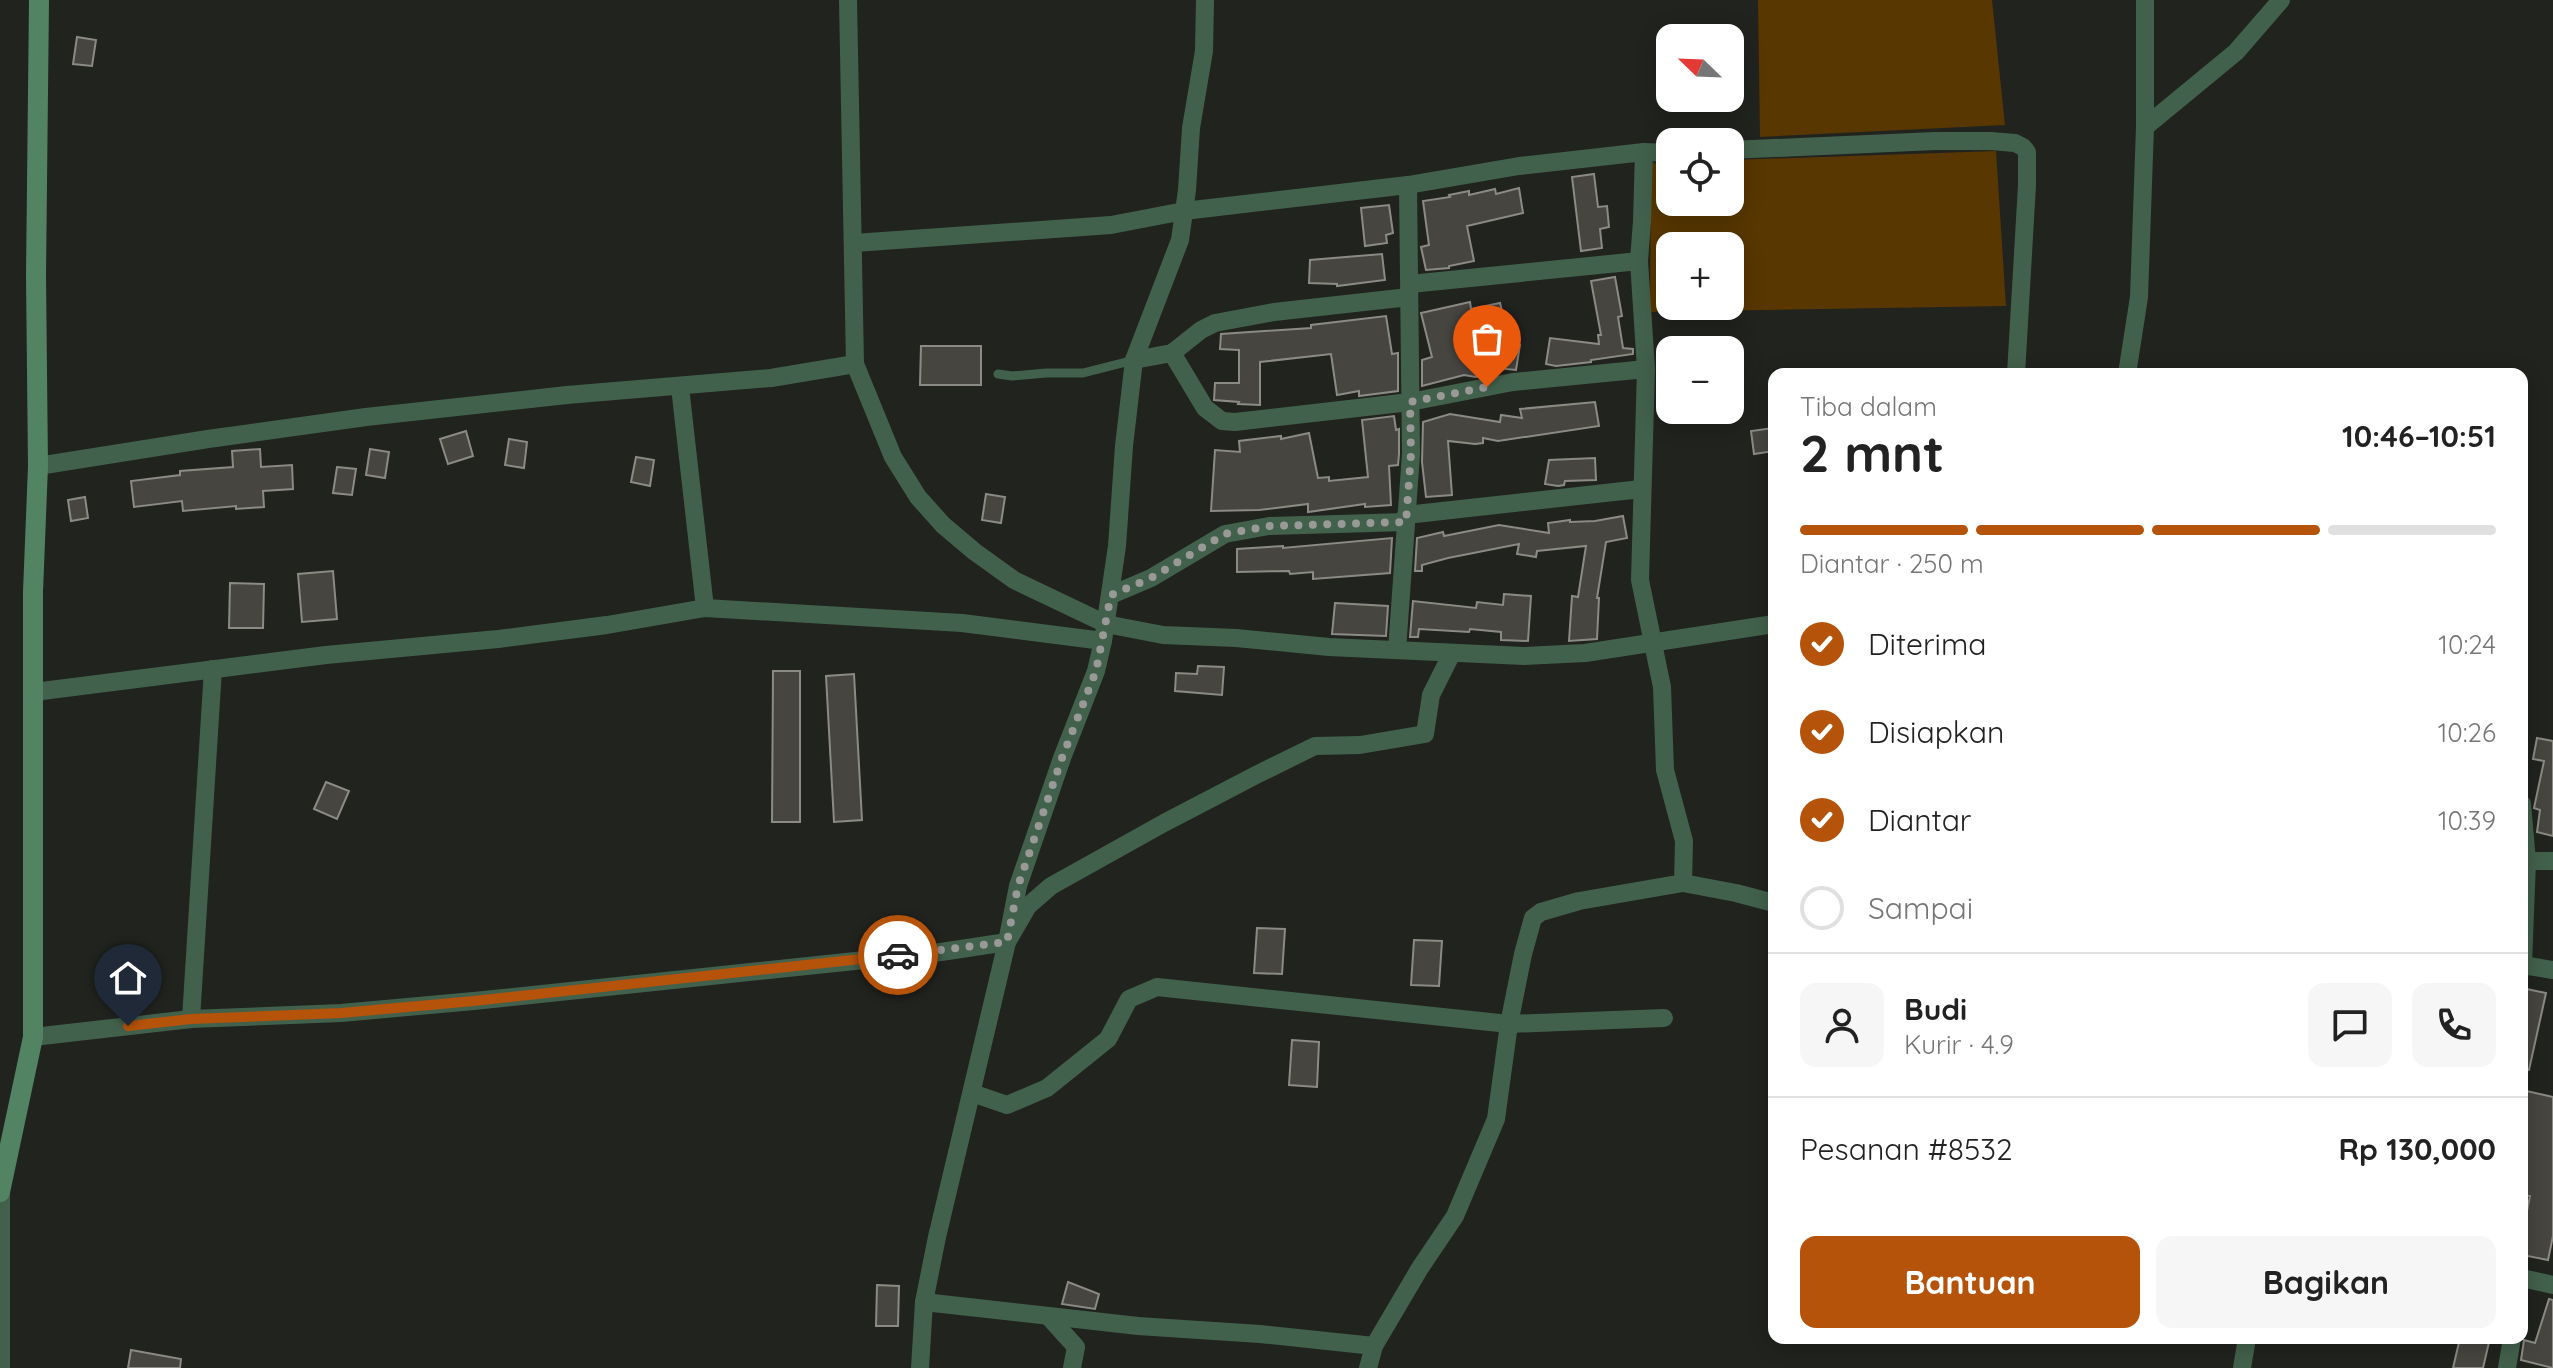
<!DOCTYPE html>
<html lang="id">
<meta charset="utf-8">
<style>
:root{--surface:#fff;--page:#f6f6f6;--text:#222;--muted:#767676;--line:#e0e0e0;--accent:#b45309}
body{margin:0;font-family:Quicksand,sans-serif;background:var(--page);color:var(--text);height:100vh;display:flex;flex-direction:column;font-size:30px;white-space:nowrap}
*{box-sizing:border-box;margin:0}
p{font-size:26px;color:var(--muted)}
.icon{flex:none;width:44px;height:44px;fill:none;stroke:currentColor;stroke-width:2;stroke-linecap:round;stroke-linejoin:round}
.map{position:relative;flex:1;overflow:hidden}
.sheet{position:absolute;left:1768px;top:368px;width:760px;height:976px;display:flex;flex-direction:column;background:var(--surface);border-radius:16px;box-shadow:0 4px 20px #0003}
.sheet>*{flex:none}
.needle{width:52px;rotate:293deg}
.buttons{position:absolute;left:1656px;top:24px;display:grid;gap:16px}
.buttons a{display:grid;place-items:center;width:88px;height:88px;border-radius:16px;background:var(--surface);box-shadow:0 4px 20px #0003;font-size:40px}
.pin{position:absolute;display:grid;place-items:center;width:68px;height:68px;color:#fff;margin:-82px -34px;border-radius:50% 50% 50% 0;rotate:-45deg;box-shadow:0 0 8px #0007}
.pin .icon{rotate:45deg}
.courier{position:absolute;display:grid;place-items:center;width:80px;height:80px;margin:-40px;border:6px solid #b45309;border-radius:50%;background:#fff;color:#222;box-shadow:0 2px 10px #0007}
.summary em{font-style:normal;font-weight:700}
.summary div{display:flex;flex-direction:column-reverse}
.summary{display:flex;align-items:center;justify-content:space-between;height:136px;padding:0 32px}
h1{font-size:52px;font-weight:700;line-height:60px}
.bar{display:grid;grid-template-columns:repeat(4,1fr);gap:12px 8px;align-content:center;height:96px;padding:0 32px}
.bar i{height:10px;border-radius:6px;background:var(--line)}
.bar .on{background:var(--accent)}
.bar p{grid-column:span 4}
.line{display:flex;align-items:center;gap:20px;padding:0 32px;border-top:2px solid var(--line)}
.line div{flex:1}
.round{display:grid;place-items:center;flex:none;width:84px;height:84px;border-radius:16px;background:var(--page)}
ol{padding:0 32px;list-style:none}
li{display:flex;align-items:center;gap:24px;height:88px}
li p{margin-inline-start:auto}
li .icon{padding:8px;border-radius:50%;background:var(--accent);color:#fff;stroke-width:4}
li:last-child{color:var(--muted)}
li i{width:44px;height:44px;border:4px solid var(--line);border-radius:50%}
.button{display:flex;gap:16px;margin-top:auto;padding:16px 32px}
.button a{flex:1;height:92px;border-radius:16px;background:var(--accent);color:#fff;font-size:32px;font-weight:700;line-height:92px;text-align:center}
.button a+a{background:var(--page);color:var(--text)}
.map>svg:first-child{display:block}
.green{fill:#583700;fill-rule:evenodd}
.building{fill:#464540;stroke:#8b8a84;stroke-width:2}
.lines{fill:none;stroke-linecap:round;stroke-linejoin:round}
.lane{stroke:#42614c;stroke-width:9}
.street{stroke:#42614c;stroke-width:18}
.secondary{stroke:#528463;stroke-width:20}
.done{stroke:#999a97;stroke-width:8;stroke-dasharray:0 14.4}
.route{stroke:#b45309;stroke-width:10}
</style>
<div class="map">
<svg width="2553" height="1368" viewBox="0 0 2553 1368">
<rect width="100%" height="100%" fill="#21231f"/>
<!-- green -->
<g class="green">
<path d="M1758,0h234l13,125 -245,12z"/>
<path d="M1996,151l10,155 -356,6 1,-149h19v39h60v-42zM1670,246h60v60h-60z"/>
</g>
<!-- building -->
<g class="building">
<path d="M77,37l19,3 -4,26 -19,-2z"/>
<path d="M1594,174l4,33 9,-1 2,21 -9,2 2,19 -21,3 -9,-74z"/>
<path d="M1519,188l4,25 -56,13 7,35 -25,5v2l-23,2 -5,-23 8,-2 -6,-44 27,-4 -1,-2 20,-4v4l26,-6 1,5z"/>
<path d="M1389,205l4,28 -7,2 1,8 -22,3 -4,-38z"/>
<path d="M1382,254l3,26 -48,6v-2l-28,-1 1,-23z"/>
<path d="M1615,277l7,39 -4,1 5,31 10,1v5l-42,6v2l-35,4 -10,-2 4,-26 49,6 -1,-9h3l-10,-54z"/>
<path d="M1470,302l1,7 29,-6 10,41 10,1 -4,25 -29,-3 -1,8 -10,2 -12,-2 -42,11v-26l10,-3 -11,-44z"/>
<path d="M1386,316l6,38 6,-1v38l-39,5v-5l-22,4 -6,-41 -71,8v43l-22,-1 1,-2 -25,-2 1,-17h24v-33l-19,-1 1,-15 90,-6v-3z"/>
<path d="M921,346h60v39h-61z"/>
<path d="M1595,402l4,24 -101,15 -15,-3v5l-8,1 -27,-3 4,54 -26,2 -4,-35 1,-40 27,-8 50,8 1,-7 21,3 -2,-9z"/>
<path d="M1394,416l2,14 3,-1v25l-1,11 -9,1 2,39 -26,2v-3l-57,8v-8l-49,6 -48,1 4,-61 25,2 -1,-11 42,-5v3l28,-6 9,45 11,-1v4l39,-4 -6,-57z"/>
<path d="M1774,428v23l-20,3 -3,-23z"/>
<path d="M466,431l7,25 -25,8 -8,-25z"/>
<path d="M509,439l18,3 -3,26 -19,-3z"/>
<path d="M260,449l1,18 31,-2 1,24 -30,2 1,16 -28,2v-3l-53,5 -1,-10 -48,6 -3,-26 49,-6v-4l53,-4 -1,-16z"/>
<path d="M370,449l19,3 -4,26 -19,-3z"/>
<path d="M636,457l18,3 -4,26 -19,-4z"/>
<path d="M1595,458l1,22 -31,1 -1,4 -6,1 -13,-2 4,-24z"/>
<path d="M337,467l19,2 -4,26 -19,-2z"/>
<path d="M986,494l19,3 -4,26 -19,-3z"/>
<path d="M85,497l3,21 -17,3 -3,-21z"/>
<path d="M1623,516l4,22 -21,4 -9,56h2l-2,41 -28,2 3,-45 6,1 8,-51 -49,5 -1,6 -19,-3 2,-10 -71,14 -26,7v6h-7l2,-33 26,-6 1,4 55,-11 50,8 -1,-10 22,-3v2l25,-1z"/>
<path d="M1392,538l-2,35 -77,6v-7l-23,2 -1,-3 -52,1v-23l46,-3v2z"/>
<path d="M333,571l4,48 -35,3 -4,-48z"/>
<path d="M230,583l34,1 -1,44h-34z"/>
<path d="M1504,594l27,2 -3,45 -27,-1v-8l-31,-3 -1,3 -50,-3 -1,8h-8l3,-36 63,7 1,-6 26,3z"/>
<path d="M1335,603l53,3 -2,30 -54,-2z"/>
<path d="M1198,666l26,1 -2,28 -47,-4 1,-18 21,1z"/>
<path d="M773,671h27v151h-28z"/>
<path d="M854,674l8,146 -28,2 -8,-146z"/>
<path d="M2537,738l16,3v95l-16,-4 3,-22 -6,-2 10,-47 -11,-2z"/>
<path d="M326,782l23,9 -12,28 -23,-10z"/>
<path d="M1257,928l28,1 -3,45 -28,-1z"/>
<path d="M1414,940l28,1 -3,45 -28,-1z"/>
<path d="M2522,988l24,5 -17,77 -7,-1z"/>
<path d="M1292,1040l27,2 -2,45 -28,-2z"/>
<path d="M2522,1090l31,7v139l-5,24 -26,-5v-19l8,-40 -8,-1z"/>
<path d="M1068,1282l31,12 -4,15 -33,-5z"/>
<path d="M877,1285l22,1 -1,40h-22z"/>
<path d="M2549,1299l4,1v68l-32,-8 3,-20 11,3z"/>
<path d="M2460,1338h30l-7,30h-30z"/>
<path d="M131,1350l50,9 -1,9h-52z"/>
</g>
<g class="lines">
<!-- lane -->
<path class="lane" d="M998,374l14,2 34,-3h37l51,-13"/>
<!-- street -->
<g class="street">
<path d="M848,0l7,364 38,93 25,40 25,28 32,27 39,28 92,44 57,11 73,3 93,9 195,9 61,-3 189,-29"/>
<path d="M2145,127l91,-75 45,-52"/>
<path d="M1730,150l205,-9h56l24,2 8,4 4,5v33l-11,189"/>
<path d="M854,243l257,-18 73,-14 224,-26 111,-19 125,-14 26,1"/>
<path d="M1410,284l229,-23"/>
<path d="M1172,353l29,-23 14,-7 59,-11 135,-15"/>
<path d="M1134,360l38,-7 33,55 17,13 13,1 175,-20 103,-20 133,-13"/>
<path d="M2127,374l12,-77 6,-170v-127"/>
<path d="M680,387l25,221"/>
<path d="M38,466l170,-27 158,-22 201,-22 204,-17 84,-14"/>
<path d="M1406,515l235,-26"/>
<path d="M1111,595l40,-17 74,-44 44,-8 137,-4"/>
<path d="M1397,650l14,-196 -3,-269"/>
<path d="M34,692l292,-37 172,-16 109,-14 98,-17 257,15 141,18"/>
<path d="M2522,804l5,57 -4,103"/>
<path d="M2527,861h26"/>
<path d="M1683,883l53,10 38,10"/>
<path d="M2522,965l31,5"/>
<path d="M191,1019l22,-350"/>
<path d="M33,1037l158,-18 150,-6 133,-12 467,-49 66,-10 21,-36 23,-20 113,-63 94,-49 57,-28 45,-1 65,-11 6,-39 21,-42"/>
<path d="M972,1093l35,12 40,-17 61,-49 21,-40 28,-12 352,37 155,-6"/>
<path d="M1,1192v176"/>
<path d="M2522,1278l31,7"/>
<path d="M924,1302l214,24 122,8 114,12"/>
<path d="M1048,1316l28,31 -4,21"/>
<path d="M920,1368l4,-66 13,-65 70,-295 11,-56 44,-128 34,-87 7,-30 14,-95 7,-100 10,-86 46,-120 7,-50 4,-62 13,-77 1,-51"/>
<path d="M1368,1368l6,-22 46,-78 35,-52 41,-97 13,-95 14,-70 10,-36 8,-6 38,-11 104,-18 1,-42 -19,-71 -3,-83 -22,-107 6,-211 -7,-108 3,-40 2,-69"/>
<path d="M2242,1368l5,-30"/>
<path d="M2507,1368l5,-30"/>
</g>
<!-- secondary -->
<path class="secondary" d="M0,1192l33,-155v-445l5,-126 -2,-190 3,-276"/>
</g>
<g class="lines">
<!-- done -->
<path class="done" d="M898,955l109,-13 11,-56 44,-128 34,-87 15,-76 40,-17 74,-44 44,-8 137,-4 5,-68 -1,-52 77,-15"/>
<!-- route -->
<path class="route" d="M128,1026l63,-7 150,-6 133,-12 424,-46"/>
</g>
</svg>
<div class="buttons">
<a><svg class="needle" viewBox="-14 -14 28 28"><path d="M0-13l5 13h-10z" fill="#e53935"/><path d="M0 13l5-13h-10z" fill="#767676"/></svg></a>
<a><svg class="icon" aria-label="locate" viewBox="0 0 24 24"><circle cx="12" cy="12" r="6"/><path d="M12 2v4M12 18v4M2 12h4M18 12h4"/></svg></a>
<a>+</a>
<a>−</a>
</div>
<div class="pin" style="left:1487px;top:387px;background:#ea580c"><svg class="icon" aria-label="bag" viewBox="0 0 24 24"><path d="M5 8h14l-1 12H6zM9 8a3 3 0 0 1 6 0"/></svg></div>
<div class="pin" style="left:128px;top:1026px;background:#1f2937"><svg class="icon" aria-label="home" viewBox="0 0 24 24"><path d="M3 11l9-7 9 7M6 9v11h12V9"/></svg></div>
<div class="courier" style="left:898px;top:955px"><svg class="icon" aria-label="car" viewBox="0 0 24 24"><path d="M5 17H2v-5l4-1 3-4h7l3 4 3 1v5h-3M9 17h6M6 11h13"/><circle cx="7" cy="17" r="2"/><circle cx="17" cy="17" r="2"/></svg></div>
<section class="sheet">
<div class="summary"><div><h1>2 mnt</h1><p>Tiba dalam</p></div><em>10:46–10:51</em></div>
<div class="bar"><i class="on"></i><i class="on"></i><i class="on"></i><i></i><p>Diantar · 250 m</p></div>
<ol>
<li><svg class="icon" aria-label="check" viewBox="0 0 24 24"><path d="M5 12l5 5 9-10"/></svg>Diterima<p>10:24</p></li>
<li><svg class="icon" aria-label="check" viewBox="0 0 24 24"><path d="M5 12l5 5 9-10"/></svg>Disiapkan<p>10:26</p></li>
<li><svg class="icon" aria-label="check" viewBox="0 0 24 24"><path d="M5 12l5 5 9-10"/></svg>Diantar<p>10:39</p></li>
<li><i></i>Sampai</li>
</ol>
<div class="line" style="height:144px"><a class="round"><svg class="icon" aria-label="person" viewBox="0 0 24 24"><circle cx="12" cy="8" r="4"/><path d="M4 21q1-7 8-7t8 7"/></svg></a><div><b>Budi</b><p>Kurir · 4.9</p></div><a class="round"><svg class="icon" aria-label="chat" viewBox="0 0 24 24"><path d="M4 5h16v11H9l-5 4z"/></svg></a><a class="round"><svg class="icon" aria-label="phone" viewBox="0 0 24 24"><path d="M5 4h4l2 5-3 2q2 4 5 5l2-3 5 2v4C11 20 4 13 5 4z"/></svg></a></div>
<div class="line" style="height:104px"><div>Pesanan #8532</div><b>Rp 130,000</b></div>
<div class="button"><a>Bantuan</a><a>Bagikan</a></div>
</section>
</div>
